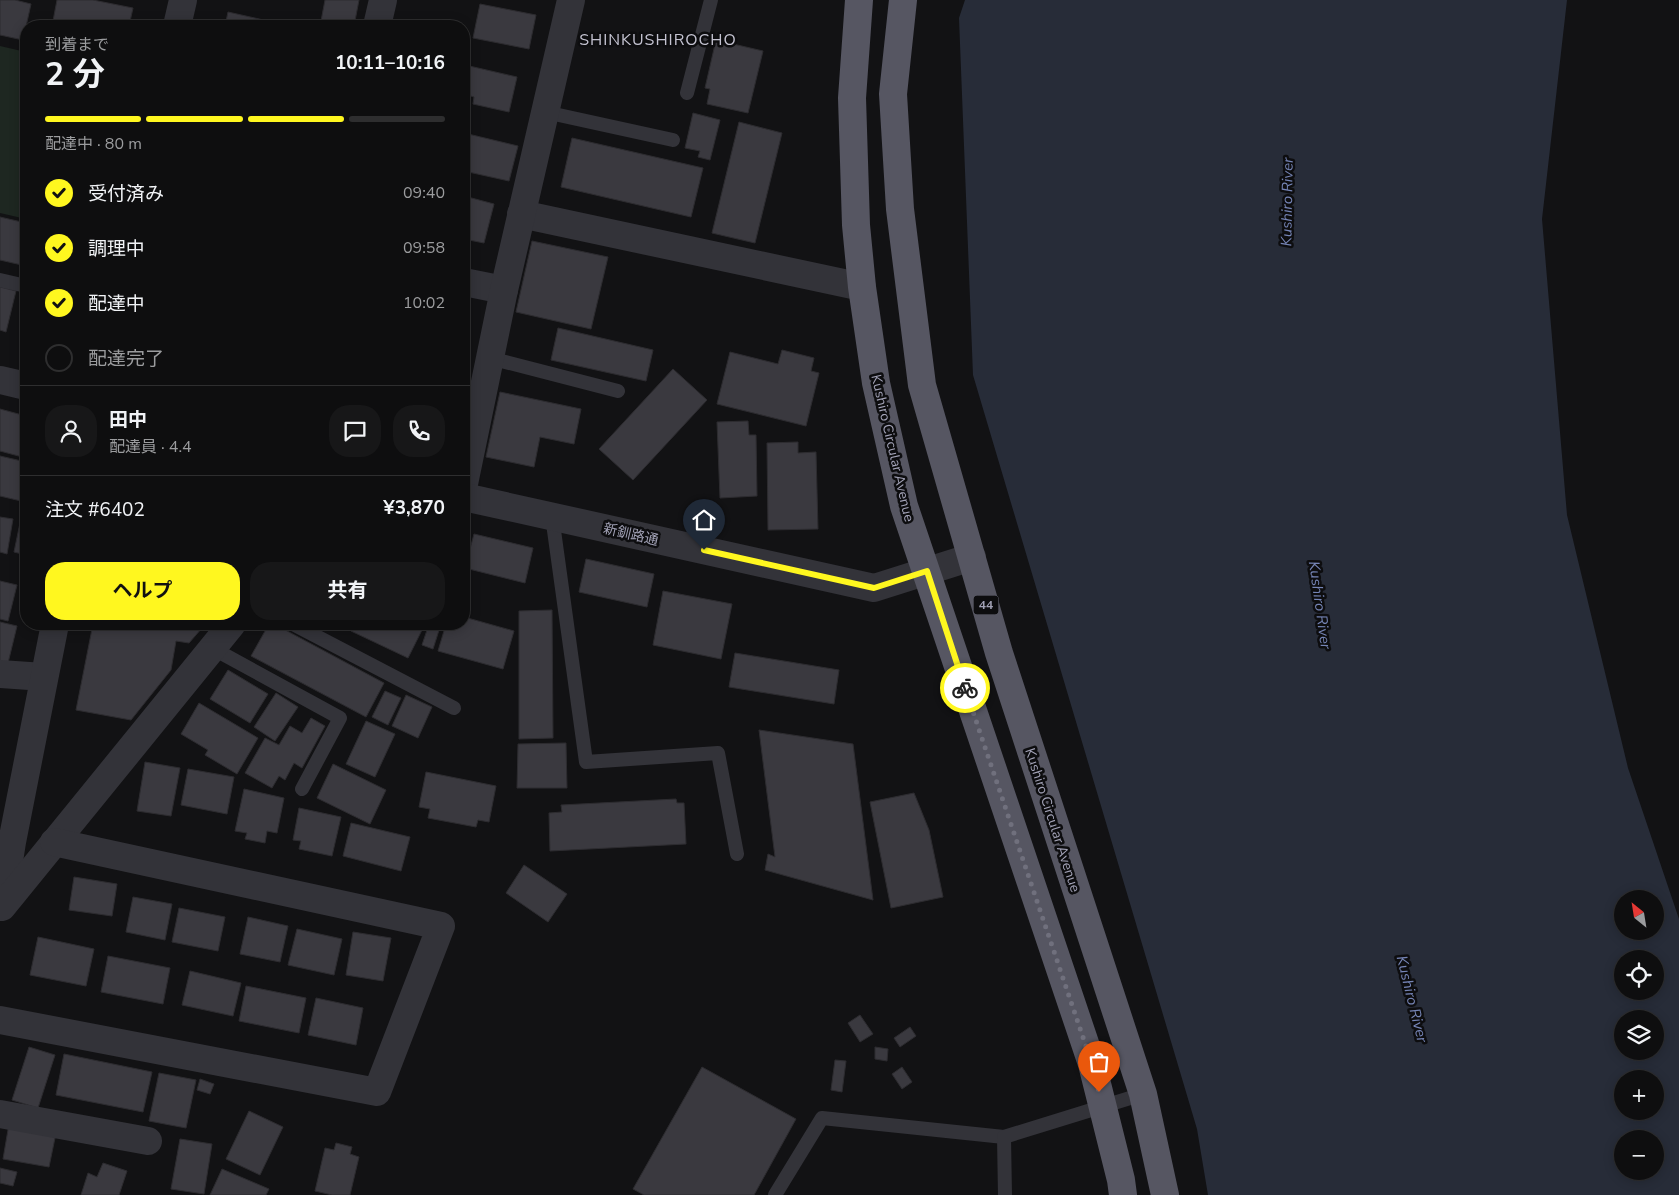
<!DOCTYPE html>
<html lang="ja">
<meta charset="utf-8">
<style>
:root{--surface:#0e0e0f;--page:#171718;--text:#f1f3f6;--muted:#9b9c9e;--line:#2e2e2f;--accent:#fff71f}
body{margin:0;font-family:"Nunito Sans","Noto Sans JP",sans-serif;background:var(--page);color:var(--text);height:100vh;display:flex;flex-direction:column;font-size:19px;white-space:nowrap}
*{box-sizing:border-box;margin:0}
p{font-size:16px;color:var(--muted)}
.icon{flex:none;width:28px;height:28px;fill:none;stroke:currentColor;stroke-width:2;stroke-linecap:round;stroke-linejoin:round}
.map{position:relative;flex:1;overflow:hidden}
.drawer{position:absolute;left:20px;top:20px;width:450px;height:610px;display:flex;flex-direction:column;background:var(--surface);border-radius:20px;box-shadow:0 2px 12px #0003,0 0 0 1px var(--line)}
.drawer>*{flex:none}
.needle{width:32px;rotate:330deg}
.fabs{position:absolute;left:1614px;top:890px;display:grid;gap:10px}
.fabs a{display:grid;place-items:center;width:50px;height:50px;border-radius:50%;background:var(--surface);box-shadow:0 2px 12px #0003,0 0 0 1px var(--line);font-size:25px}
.pin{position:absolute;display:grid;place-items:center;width:42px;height:42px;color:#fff;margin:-51px -21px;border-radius:50% 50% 50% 0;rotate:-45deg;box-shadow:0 0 5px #0007}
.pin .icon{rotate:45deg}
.courier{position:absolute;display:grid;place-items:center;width:50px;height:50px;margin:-25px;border:4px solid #fff71f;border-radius:50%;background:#fff;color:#222;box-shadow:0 1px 6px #0007}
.headline em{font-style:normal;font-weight:700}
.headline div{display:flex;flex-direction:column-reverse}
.headline{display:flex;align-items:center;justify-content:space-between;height:85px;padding:0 25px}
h1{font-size:32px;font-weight:700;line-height:38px}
.bar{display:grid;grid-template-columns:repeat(4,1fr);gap:8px 5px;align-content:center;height:60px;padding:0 25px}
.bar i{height:6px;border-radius:4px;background:var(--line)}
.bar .selected{background:var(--accent)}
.bar p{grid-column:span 4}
.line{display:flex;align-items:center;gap:12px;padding:0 25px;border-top:1px solid var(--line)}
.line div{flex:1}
.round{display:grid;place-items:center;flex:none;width:52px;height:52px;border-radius:20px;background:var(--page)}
ol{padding:0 25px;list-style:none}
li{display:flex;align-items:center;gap:15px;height:55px}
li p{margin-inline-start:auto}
li .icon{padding:5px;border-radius:50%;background:var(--accent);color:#111;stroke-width:4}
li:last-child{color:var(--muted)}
li i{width:28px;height:28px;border:2px solid var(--line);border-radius:50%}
.cta{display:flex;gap:10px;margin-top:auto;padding:10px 25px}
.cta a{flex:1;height:58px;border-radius:20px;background:var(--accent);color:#111;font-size:20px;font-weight:700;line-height:58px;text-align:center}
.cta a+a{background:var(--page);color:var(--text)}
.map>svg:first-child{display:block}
.green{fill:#1e2721}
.water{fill:#272c38;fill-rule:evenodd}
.building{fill:#3a393f;stroke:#2d2c30}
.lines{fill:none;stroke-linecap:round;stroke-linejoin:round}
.service{stroke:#333339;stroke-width:14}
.minor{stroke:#333339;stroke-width:28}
.trunk{stroke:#565662;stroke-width:28}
.done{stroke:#70707d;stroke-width:5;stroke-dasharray:0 9}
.route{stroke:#fff71f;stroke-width:6}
.labels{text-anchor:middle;stroke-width:5;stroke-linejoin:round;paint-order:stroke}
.shield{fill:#0d0d0f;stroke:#757584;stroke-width:1}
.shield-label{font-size:12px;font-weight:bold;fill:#a2a2b6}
.street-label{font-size:14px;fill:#a2a2b6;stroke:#0d0d0f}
.water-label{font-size:15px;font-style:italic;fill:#7584b5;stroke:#0d0d0f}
.quarter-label{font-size:16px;letter-spacing:1px;fill:#c4c3d1;stroke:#0d0d0f}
</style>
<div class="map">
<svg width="1679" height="1195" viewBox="0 0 1679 1195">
<rect width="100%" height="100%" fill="#121214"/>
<!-- green -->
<path class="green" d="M0,46l26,6v167l-26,-6z"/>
<!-- water -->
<path class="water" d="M965,0h602l-25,219 25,296 61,253 51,151v276h-471l-11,-66 -224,-754 -14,-357zM1622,899h33v32h-33zM1622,959h33v32h-33zM1622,1019h33v32h-33zM1622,1079h33v32h-33zM1622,1139h33v32h-33z"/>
<!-- building -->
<g class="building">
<path d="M0,0h15l16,4 -8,36 -23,-5z"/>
<path d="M57,0h36l40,8 -4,18h-77z"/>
<path d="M325,0h34l-5,26 -33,-5z"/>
<path d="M480,4l56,11 -7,34 -56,-11z"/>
<path d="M228,12l58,13 -61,1z"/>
<path d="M716,40l47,11 -15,62 -41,-9 3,-15 -5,-1z"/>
<path d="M465,65l52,12 -8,35 -36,-8 1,-7 -10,-3z"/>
<path d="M693,113l27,7 -10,40 -12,-3 2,-6 -15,-3z"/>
<path d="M739,122l43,11 -27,110 -43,-10z"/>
<path d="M464,133l54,13 -9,35 -45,-10z"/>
<path d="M572,138l131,30 -12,49 -130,-30z"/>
<path d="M464,196l30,8 -10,39 -20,-4z"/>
<path d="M0,217l26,6v43l-26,-6z"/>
<path d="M532,241l76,16 -17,72 -75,-17z"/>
<path d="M0,287l16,4 -10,41 -6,-2z"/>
<path d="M558,328l95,22 -7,31 -95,-21z"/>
<path d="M782,350l32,8 -3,13 8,2 -13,53 -89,-22 13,-52 48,12z"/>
<path d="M673,369l34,31 -74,80 -34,-31z"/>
<path d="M500,392l81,17 -7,35 -34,-7 -6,30 -48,-10z"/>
<path d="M0,409l26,7v42l-26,-7z"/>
<path d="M748,421l1,14h7l1,61 -37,2 -3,-76z"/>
<path d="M798,442v11l18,-1 2,77 -50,1 -1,-87z"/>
<path d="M0,456l26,6v16l-5,23 -21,-5z"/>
<path d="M0,517l13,2 -6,35 -7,-2z"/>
<path d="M20,523l6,2v30l-12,-3z"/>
<path d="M474,534l59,14 -8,35 -60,-15z"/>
<path d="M586,559l68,15 -7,33 -68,-15z"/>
<path d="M0,581l17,4 -9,36 -8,-2z"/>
<path d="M663,591l69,13 -11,55 -68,-14z"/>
<path d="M552,610l1,128 -34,1v-128z"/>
<path d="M464,617l50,14 -11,38 -65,-18 8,-27h18z"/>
<path d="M0,622l17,4 -9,37 -8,-2z"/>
<path d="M93,624h110l-1,4 -13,15 -13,-2 -5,29 -40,50 -55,-10z"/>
<path d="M269,624h5l110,59 -18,34 -115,-61z"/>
<path d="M355,624h70l-17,34 -57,-27z"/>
<path d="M429,624h12l-8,25 -11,-4z"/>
<path d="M735,653l104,17 -5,34 -105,-17z"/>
<path d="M228,670l40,24 -18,29 -40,-24z"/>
<path d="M385,691l16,7 -13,27 -16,-8z"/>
<path d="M276,693l22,14 -23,34 -21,-14z"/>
<path d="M406,695l26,12 -14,31 -26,-12z"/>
<path d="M199,703l59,35 -21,36 -32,-19 3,-5 -27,-16z"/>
<path d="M311,718l14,8 -23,42 -8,-5 -9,17 -6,-4 -7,12 -27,-15 20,-35 14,7 11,-19 12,7z"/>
<path d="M366,721l29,13 -20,43 -29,-13z"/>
<path d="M759,730l94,14 20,156 -108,-30 3,-16 7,3z"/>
<path d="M566,743l1,45h-50l1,-44z"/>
<path d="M145,762l35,6 -9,48 -34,-5z"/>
<path d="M333,764l53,26 -16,34 -53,-26z"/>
<path d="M188,769l46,8 -7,37 -46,-9z"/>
<path d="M426,772l70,14 -7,36 -11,-2 -2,7 -48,-9 2,-9 -11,-2z"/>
<path d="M244,789l40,9 -7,35 -10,-2 -2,12 -20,-4 2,-6 -12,-2z"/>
<path d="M914,793l15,37 14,67 -52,11 -21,-106z"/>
<path d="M676,799l1,4h7l2,41 -136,7 -1,-38 13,-1 -1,-7z"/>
<path d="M299,808l42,9 -9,39 -33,-7 2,-8 -8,-1z"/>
<path d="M351,823l59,14 -9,34 -58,-15z"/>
<path d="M524,865l43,29 -19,28 -42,-29z"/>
<path d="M74,877l43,7 -5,32 -43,-6z"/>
<path d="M133,897l39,7 -7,36 -39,-8z"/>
<path d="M179,908l46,9 -7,34 -46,-9z"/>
<path d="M248,917l40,9 -8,36 -40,-8z"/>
<path d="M297,929l45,10 -8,36 -46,-10z"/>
<path d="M353,932l38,6 -8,43 -37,-6z"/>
<path d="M38,937l56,12 -8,37 -56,-11z"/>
<path d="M108,956l62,12 -7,36 -62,-12z"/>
<path d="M190,971l51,12 -8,33 -51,-11z"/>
<path d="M246,986l60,12 -7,35 -60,-12z"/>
<path d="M316,998l47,10 -7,37 -48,-10z"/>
<path d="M860,1015l13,19 -13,8 -12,-19z"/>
<path d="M910,1027l6,9 -16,11 -6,-9z"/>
<path d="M29,1047l26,8 -17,53 -26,-8z"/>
<path d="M875,1047l13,2 -1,12 -12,-2z"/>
<path d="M64,1054l88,18 -9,40 -87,-17z"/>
<path d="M835,1060l11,1 -4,31 -11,-2z"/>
<path d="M702,1067l94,52 -42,76h-110l-11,-6z"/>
<path d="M902,1067l10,15 -10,7 -10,-15z"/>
<path d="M159,1073l37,7 -10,48 -37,-7z"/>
<path d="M200,1079l14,5 -4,10 -13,-4z"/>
<path d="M249,1111l34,16 -23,48 -34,-16z"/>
<path d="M9,1124l47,9 -7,34 -46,-8z"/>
<path d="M180,1139l32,5 -8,50 -33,-5z"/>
<path d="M336,1143l16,4 -2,7 9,3 -9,38h-18l-17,-4 10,-43 9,2z"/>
<path d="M103,1163l24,8 -8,24h-38l7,-22 9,4z"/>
<path d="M0,1168l17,4 -4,14 -13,-3z"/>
<path d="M222,1169l47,20 -3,6h-56z"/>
</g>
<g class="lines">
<!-- service -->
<g class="service">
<path d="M687,93l24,-93"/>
<path d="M545,112l128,28"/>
<path d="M0,280l26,6"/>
<path d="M490,358l128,33"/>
<path d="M552,516l34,246 132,-9 19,101"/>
<path d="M293,624l161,84"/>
<path d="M212,648l128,70 -38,71"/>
<path d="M775,1195l47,-77 182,19"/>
<path d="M1005,1195l-1,-58 139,-43"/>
</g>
<!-- minor -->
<g class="minor">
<path d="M177,26l6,-26"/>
<path d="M377,26l6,-26"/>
<path d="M521,214l341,73"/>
<path d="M464,282l40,8"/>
<path d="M0,380l26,6"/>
<path d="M464,484l40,-194 67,-290"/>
<path d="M464,497l410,91 98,-31"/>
<path d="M0,674l44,3"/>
<path d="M2,905l10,-63 43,-218"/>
<path d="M2,907l230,-283"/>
<path d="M0,1020l377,72 64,-166 -387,-84"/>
<path d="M0,1114l148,27"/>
</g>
<!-- trunk -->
<g class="trunk">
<path d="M859,0l-7,98 4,127 6,62 14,96 28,123 188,558 29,116 2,15"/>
<path d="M903,0l-10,94 7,115 22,176 77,268 144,441 22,101"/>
</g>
</g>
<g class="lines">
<!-- done -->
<path class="done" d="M965,688l127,376 7,28"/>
<!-- route -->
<path class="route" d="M704,550l170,38 53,-17 38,117"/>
</g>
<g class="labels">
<!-- shield labels -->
<rect class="shield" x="973.5" y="595.5" width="25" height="19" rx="4"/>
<g class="shield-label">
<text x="986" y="609">44</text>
</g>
<!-- street labels -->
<g class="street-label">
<text transform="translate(893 448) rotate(77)" y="5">Kushiro Circular Avenue</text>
<text transform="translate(631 534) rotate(13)" y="5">新釧路通</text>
<text transform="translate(1053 820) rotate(72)" y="5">Kushiro Circular Avenue</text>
</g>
<!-- water labels -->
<g class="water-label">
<text transform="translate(1287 202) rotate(-89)" y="5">Kushiro River</text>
<text transform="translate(1320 605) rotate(82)" y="5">Kushiro River</text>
<text transform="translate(1412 999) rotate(76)" y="5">Kushiro River</text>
</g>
<!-- quarter labels -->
<g class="quarter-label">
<text x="658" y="45">SHINKUSHIROCHO</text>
</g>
</g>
</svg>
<div class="fabs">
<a><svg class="needle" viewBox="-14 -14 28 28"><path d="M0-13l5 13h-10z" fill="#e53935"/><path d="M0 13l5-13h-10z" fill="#9b9c9e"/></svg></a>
<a><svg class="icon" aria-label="locate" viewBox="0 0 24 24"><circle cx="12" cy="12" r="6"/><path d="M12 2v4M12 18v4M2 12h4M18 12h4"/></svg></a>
<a><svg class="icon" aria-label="layers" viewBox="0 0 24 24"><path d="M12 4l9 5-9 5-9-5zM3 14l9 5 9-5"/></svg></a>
<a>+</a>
<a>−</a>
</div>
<div class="pin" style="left:1099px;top:1092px;background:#ea580c"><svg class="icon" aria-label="bag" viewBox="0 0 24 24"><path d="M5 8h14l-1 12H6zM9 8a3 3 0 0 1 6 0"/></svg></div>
<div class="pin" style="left:704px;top:550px;background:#1f2937"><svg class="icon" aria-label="home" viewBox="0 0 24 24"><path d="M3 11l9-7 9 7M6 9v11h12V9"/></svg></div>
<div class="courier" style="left:965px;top:688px"><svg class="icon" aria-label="bike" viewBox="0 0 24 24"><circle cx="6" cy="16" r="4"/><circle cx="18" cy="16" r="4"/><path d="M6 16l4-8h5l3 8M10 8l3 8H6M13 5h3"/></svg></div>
<section class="drawer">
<div class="headline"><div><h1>2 分</h1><p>到着まで</p></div><em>10:11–10:16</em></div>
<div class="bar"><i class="selected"></i><i class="selected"></i><i class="selected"></i><i></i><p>配達中 · 80 m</p></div>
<ol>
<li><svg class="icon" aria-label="check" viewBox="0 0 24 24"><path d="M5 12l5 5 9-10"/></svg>受付済み<p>09:40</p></li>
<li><svg class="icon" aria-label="check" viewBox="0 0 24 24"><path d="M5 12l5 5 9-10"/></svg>調理中<p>09:58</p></li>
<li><svg class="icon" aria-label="check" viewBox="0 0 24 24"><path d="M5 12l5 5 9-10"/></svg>配達中<p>10:02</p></li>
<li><i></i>配達完了</li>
</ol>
<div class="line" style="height:90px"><a class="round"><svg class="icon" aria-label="person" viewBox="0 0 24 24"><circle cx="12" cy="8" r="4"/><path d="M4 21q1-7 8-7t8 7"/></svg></a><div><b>田中</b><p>配達員 · 4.4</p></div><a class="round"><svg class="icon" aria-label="chat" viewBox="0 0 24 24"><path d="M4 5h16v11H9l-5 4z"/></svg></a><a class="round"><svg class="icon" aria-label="phone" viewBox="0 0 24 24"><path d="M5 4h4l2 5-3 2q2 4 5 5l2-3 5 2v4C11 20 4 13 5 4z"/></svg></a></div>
<div class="line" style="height:65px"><div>注文 #6402</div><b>¥3,870</b></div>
<div class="cta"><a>ヘルプ</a><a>共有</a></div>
</section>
</div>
